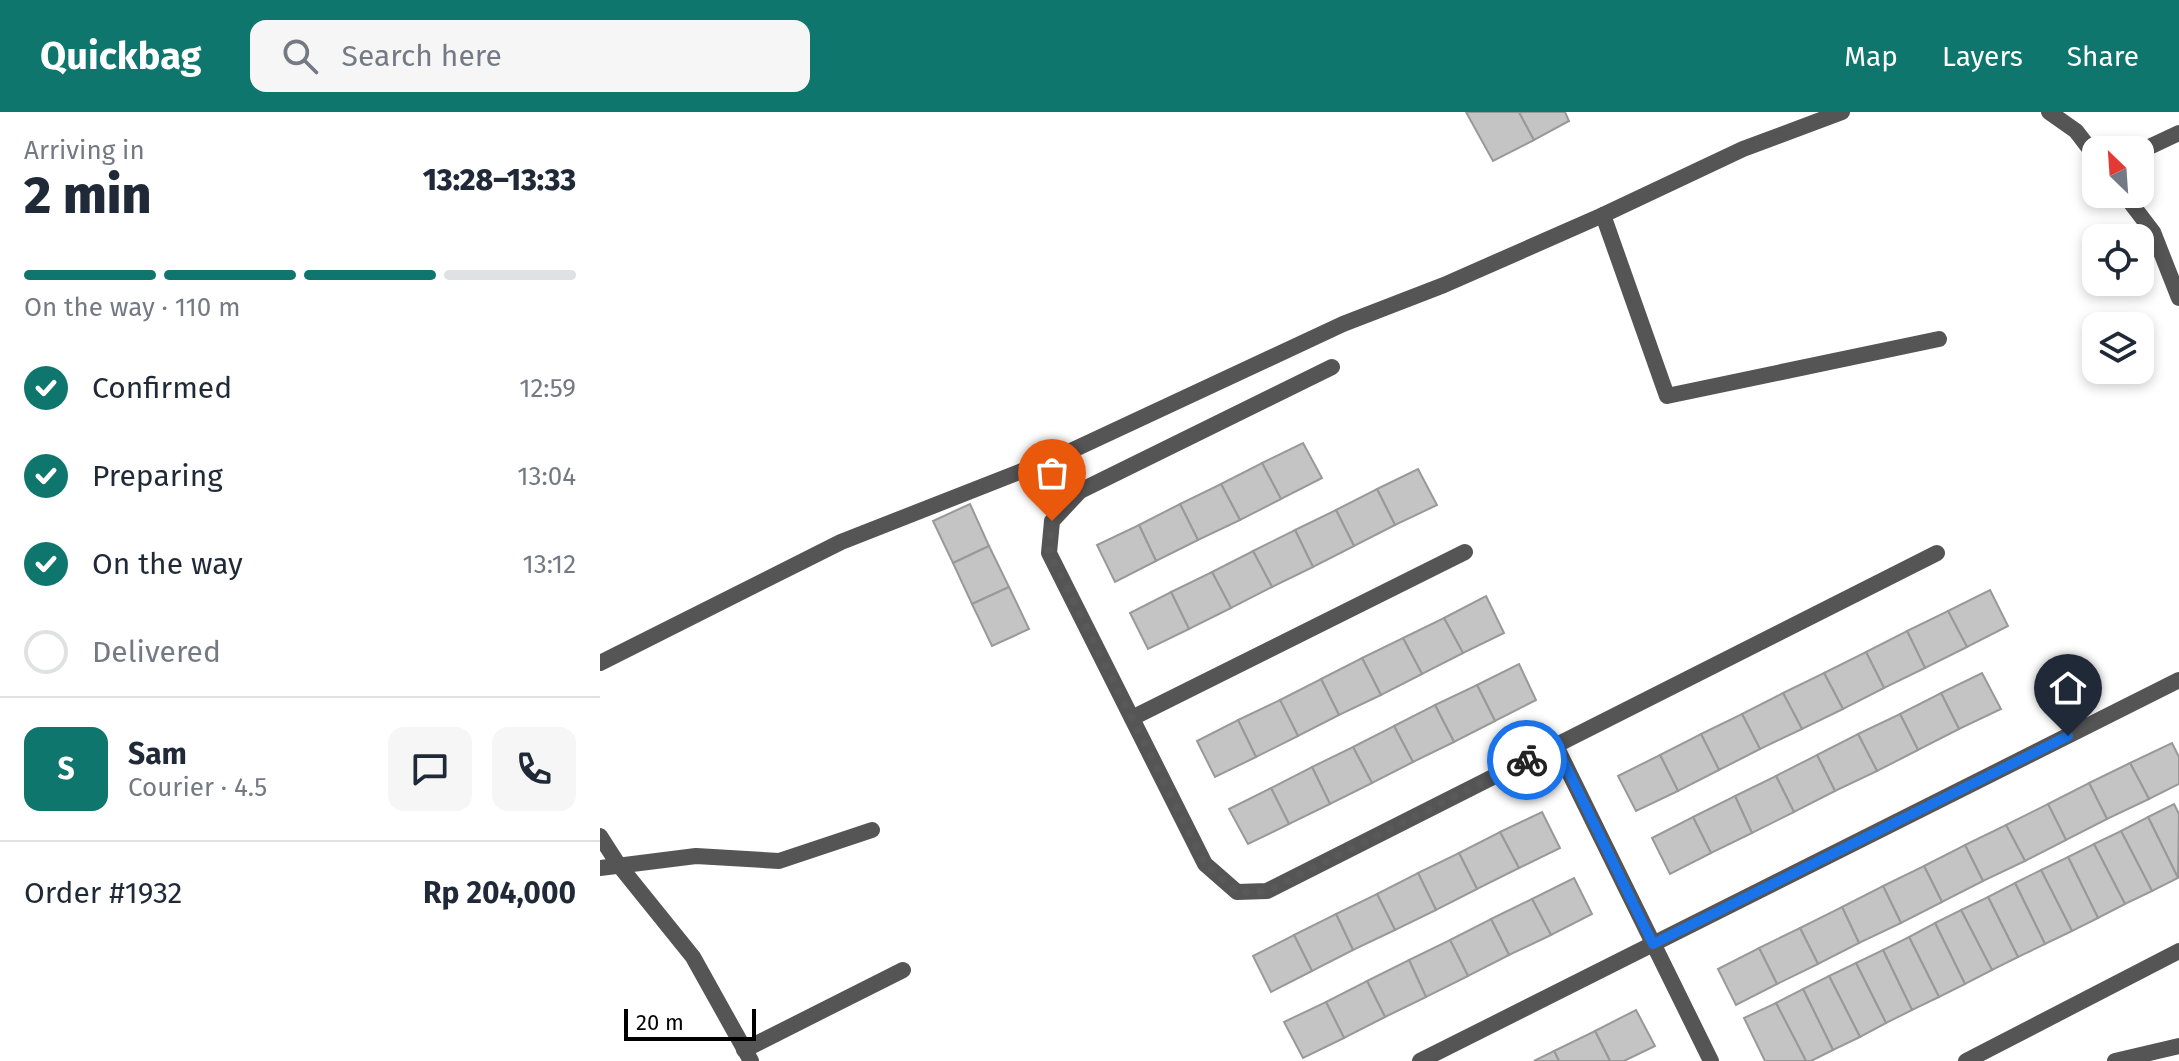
<!DOCTYPE html>
<meta charset="utf-8">
<style>
:root{--surface:#fff;--page:#f6f6f7;--text:#1f2937;--muted:#747a83;--line:#e0e1e3;--accent:#0f766e}
body{margin:0;font-family:"Fira Sans",sans-serif;background:var(--page);color:var(--text);height:100vh;display:flex;flex-direction:column;font-size:30px;white-space:nowrap}
*{box-sizing:border-box;margin:0}
p{font-size:26px;color:var(--muted)}
.icon{flex:none;width:44px;height:44px;fill:none;stroke:currentColor;stroke-width:2;stroke-linecap:round;stroke-linejoin:round}
.map{position:relative;flex:1;overflow:hidden}
.panel{display:flex;flex-direction:column;background:var(--surface);width:600px}
.panel>*{flex:none}
.needle{width:52px;rotate:335deg}
.fabs{position:absolute;left:1482px;top:24px;display:grid;gap:16px}
.fabs a{display:grid;place-items:center;width:72px;height:72px;border-radius:16px;background:var(--surface);box-shadow:0 4px 12px #0003;font-size:40px}
.scale{position:absolute;left:24px;bottom:20px;width:132px;box-sizing:border-box;padding-left:8px;border:4px solid #000;border-top:0;font-size:22px;line-height:28px;white-space:nowrap;color:#000;-webkit-text-stroke:6px #fff;paint-order:stroke}
.pin{position:absolute;display:grid;place-items:center;width:68px;height:68px;color:#fff;margin:-82px -34px;border-radius:50% 50% 50% 0;rotate:-45deg;box-shadow:0 0 8px #0007}
.pin .icon{rotate:45deg}
.courier{position:absolute;display:grid;place-items:center;width:80px;height:80px;margin:-40px;border:6px solid #1a73e8;border-radius:50%;background:#fff;color:#222;box-shadow:0 2px 10px #0007}
.headline em{font-style:normal;font-weight:800}
.headline div{display:flex;flex-direction:column-reverse}
.headline{display:flex;align-items:center;justify-content:space-between;height:136px;padding:0 24px}
h1{font-size:52px;font-weight:800;line-height:60px}
.bar{display:grid;grid-template-columns:repeat(4,1fr);gap:12px 8px;align-content:center;height:96px;padding:0 24px}
.bar i{height:10px;border-radius:6px;background:var(--line)}
.bar .on{background:var(--accent)}
.bar p{grid-column:span 4}
.line{display:flex;align-items:center;gap:20px;padding:0 24px;border-top:2px solid var(--line)}
.line div{flex:1}
.round{display:grid;place-items:center;flex:none;width:84px;height:84px;border-radius:16px;background:var(--page)}
ol{padding:0 24px;list-style:none}
li{display:flex;align-items:center;gap:24px;height:88px}
li p{margin-inline-start:auto}
li .icon{padding:8px;border-radius:50%;background:var(--accent);color:#fff;stroke-width:4}
li:last-child{color:var(--muted)}
li i{width:44px;height:44px;border:4px solid var(--line);border-radius:50%}
header{display:flex;align-items:center;gap:48px;box-sizing:border-box;height:112px;padding:0 40px;background:var(--accent);color:#fff}
header strong{font-size:38px}
nav{display:flex;gap:44px;margin-inline-start:auto;font-size:28px}
.search{width:560px;height:72px;background:var(--page);display:flex;align-items:center;gap:20px;box-sizing:border-box;padding:0 28px;border-radius:16px;color:var(--muted);font-size:30px}
main{display:flex;flex:1;min-height:0}
.map>svg:first-child{display:block}
.building{fill:#c4c4c4;stroke:#999;stroke-width:2}
.lines{fill:none;stroke-linecap:round;stroke-linejoin:round}
.minor{stroke:#555;stroke-width:16}
.done{stroke:#595959;stroke-width:8;stroke-dasharray:0 14.4}
.route{stroke:#1a73e8;stroke-width:10}
</style>
<header>
<strong>Quickbag</strong>
<div class="search"><svg class="icon" aria-label="search" viewBox="0 0 24 24"><circle cx="10" cy="10" r="6"/><path d="M15 15l6 6"/></svg>Search here</div>
<nav><a>Map</a><a>Layers</a><a>Share</a></nav>
</header>
<main>
<section class="panel">
<div class="headline"><div><h1>2 min</h1><p>Arriving in</p></div><em>13:28–13:33</em></div>
<div class="bar"><i class="on"></i><i class="on"></i><i class="on"></i><i></i><p>On the way · 110 m</p></div>
<ol>
<li><svg class="icon" aria-label="check" viewBox="0 0 24 24"><path d="M5 12l5 5 9-10"/></svg>Confirmed<p>12:59</p></li>
<li><svg class="icon" aria-label="check" viewBox="0 0 24 24"><path d="M5 12l5 5 9-10"/></svg>Preparing<p>13:04</p></li>
<li><svg class="icon" aria-label="check" viewBox="0 0 24 24"><path d="M5 12l5 5 9-10"/></svg>On the way<p>13:12</p></li>
<li><i></i>Delivered</li>
</ol>
<div class="line" style="height:144px"><b class="round" style="background:var(--accent);color:#fff">S</b><div><b>Sam</b><p>Courier · 4.5</p></div><a class="round"><svg class="icon" aria-label="chat" viewBox="0 0 24 24"><path d="M4 5h16v11H9l-5 4z"/></svg></a><a class="round"><svg class="icon" aria-label="phone" viewBox="0 0 24 24"><path d="M5 4h4l2 5-3 2q2 4 5 5l2-3 5 2v4C11 20 4 13 5 4z"/></svg></a></div>
<div class="line" style="height:104px"><div>Order #1932</div><b>Rp 204,000</b></div>
</section>
<div class="map">
<svg width="1579" height="949" viewBox="0 0 1579 949">
<rect width="100%" height="100%" fill="#fff"/>
<!-- building -->
<g class="building">
<path d="M866,0h53l15,28 -41,21z"/>
<path d="M919,0h46l4,9 -35,19z"/>
<path d="M703,331l19,35 -41,21 -19,-36z"/>
<path d="M662,351l19,36 -41,21 -19,-36z"/>
<path d="M818,357l19,36 -42,20 -18,-36z"/>
<path d="M621,372l19,36 -42,20 -18,-36z"/>
<path d="M777,377l18,36 -41,21 -18,-36z"/>
<path d="M370,392l19,42 -36,17 -20,-42z"/>
<path d="M580,392l18,36 -42,21 -17,-36z"/>
<path d="M736,398l18,36 -41,21 -18,-37z"/>
<path d="M539,413l17,36 -41,21 -18,-37z"/>
<path d="M695,418l18,37 -41,20 -19,-36z"/>
<path d="M389,434l20,41 -37,17 -19,-41z"/>
<path d="M653,439l19,36 -41,21 -19,-36z"/>
<path d="M612,460l19,36 -42,21 -18,-37z"/>
<path d="M409,475l20,42 -37,17 -20,-42z"/>
<path d="M1390,478l18,36 -41,21 -19,-36z"/>
<path d="M571,480l18,37 -41,20 -18,-36z"/>
<path d="M886,484l18,37 -41,20 -19,-35z"/>
<path d="M1348,499l19,36 -42,21 -18,-37z"/>
<path d="M844,506l19,35 -41,21 -19,-36z"/>
<path d="M1307,519l18,37 -41,20 -18,-36z"/>
<path d="M803,526l19,36 -41,21 -19,-37z"/>
<path d="M1266,540l18,36 -41,21 -19,-36z"/>
<path d="M762,546l19,37 -42,20 -18,-36z"/>
<path d="M919,552l17,36 -41,21 -18,-36z"/>
<path d="M1224,561l19,36 -41,20 -19,-36z"/>
<path d="M1382,561l19,36 -42,20 -18,-36z"/>
<path d="M721,567l18,36 -41,21 -18,-36z"/>
<path d="M877,573l18,36 -41,21 -19,-37z"/>
<path d="M1183,581l19,36 -42,20 -18,-35z"/>
<path d="M1341,581l18,36 -41,21 -18,-36z"/>
<path d="M680,588l18,36 -42,21 -18,-37z"/>
<path d="M835,593l19,37 -41,20 -19,-36z"/>
<path d="M1142,602l18,35 -41,21 -18,-36z"/>
<path d="M1300,602l18,36 -41,21 -19,-37z"/>
<path d="M638,608l18,37 -41,20 -18,-36z"/>
<path d="M794,614l19,36 -41,21 -19,-36z"/>
<path d="M1101,622l18,36 -41,21 -18,-36z"/>
<path d="M1258,622l19,37 -42,20 -18,-36z"/>
<path d="M1572,631l7,14v27l-30,15 -19,-36z"/>
<path d="M753,635l19,36 -42,21 -18,-37z"/>
<path d="M1060,643l18,36 -42,20 -18,-35z"/>
<path d="M1217,643l18,36 -41,21 -18,-36z"/>
<path d="M1530,651l19,36 -42,20 -18,-36z"/>
<path d="M712,655l18,37 -41,20 -18,-36z"/>
<path d="M1176,664l18,36 -42,21 -17,-37z"/>
<path d="M1489,671l18,36 -41,21 -18,-36z"/>
<path d="M671,676l18,36 -41,20 -19,-35z"/>
<path d="M1135,684l17,37 -41,20 -18,-36z"/>
<path d="M1448,692l18,36 -41,21 -19,-36z"/>
<path d="M1574,692l5,10 -1,64 -30,-61z"/>
<path d="M942,700l18,36 -41,20 -19,-36z"/>
<path d="M1093,705l18,36 -41,21 -18,-36z"/>
<path d="M1548,705l30,61 -26,13 -31,-60z"/>
<path d="M1406,713l19,36 -42,20 -18,-36z"/>
<path d="M1521,719l31,60 -27,13 -31,-60z"/>
<path d="M900,720l19,36 -42,21 -18,-36z"/>
<path d="M1494,732l31,60 -27,14 -30,-61z"/>
<path d="M1365,733l18,36 -41,21 -18,-36z"/>
<path d="M859,741l18,36 -41,21 -18,-37z"/>
<path d="M1468,745l30,61 -26,13 -31,-61z"/>
<path d="M1324,754l18,36 -41,21 -18,-37z"/>
<path d="M1441,758l31,61 -27,13 -30,-61z"/>
<path d="M818,761l18,37 -41,20 -18,-36z"/>
<path d="M974,766l18,36 -41,21 -19,-36z"/>
<path d="M1415,771l30,61 -27,13 -30,-60z"/>
<path d="M1283,774l18,37 -42,20 -17,-36z"/>
<path d="M777,782l18,36 -42,20 -17,-36z"/>
<path d="M1388,785l30,60 -26,13 -31,-60z"/>
<path d="M932,787l19,36 -42,20 -18,-36z"/>
<path d="M1242,795l17,36 -41,21 -18,-36z"/>
<path d="M1361,798l31,60 -27,14 -30,-61z"/>
<path d="M736,802l17,36 -41,21 -18,-36z"/>
<path d="M891,807l18,36 -41,21 -18,-36z"/>
<path d="M1335,811l30,61 -26,13 -30,-60z"/>
<path d="M1200,816l18,36 -41,20 -18,-36z"/>
<path d="M694,823l18,36 -41,21 -18,-36z"/>
<path d="M1309,825l30,60 -27,13 -29,-60z"/>
<path d="M850,828l18,36 -42,21 -17,-37z"/>
<path d="M1159,836l18,36 -41,21 -18,-36z"/>
<path d="M1283,838l29,60 -26,13 -30,-60z"/>
<path d="M809,848l17,37 -41,20 -18,-36z"/>
<path d="M1256,851l30,60 -26,14 -31,-61z"/>
<path d="M1229,864l31,61 -27,13 -30,-61z"/>
<path d="M767,869l18,36 -41,21 -18,-36z"/>
<path d="M1203,877l30,61 -22,11h-5l-30,-58z"/>
<path d="M726,890l18,36 -41,20 -19,-36z"/>
<path d="M1176,891l30,58h-41l-21,-43z"/>
<path d="M1036,898l19,36 -31,15h-14l-15,-30z"/>
<path d="M995,919l15,30h-51l-5,-10z"/>
<path d="M954,939l5,10h-25z"/>
</g>
<g class="lines">
<!-- minor -->
<g class="minor">
<path d="M1449,0l27,19 20,26"/>
<path d="M1547,36l32,-15"/>
<path d="M1524,82l29,38 26,66"/>
<path d="M1003,103l64,181 272,-57"/>
<path d="M732,255l-252,124 -28,30 -3,32 156,311 32,28 30,-1 670,-338"/>
<path d="M0,551l241,-121 219,-86 283,-132 101,-39 159,-70 140,-66 99,-37"/>
<path d="M532,606l333,-166"/>
<path d="M956,634l155,315"/>
<path d="M0,724l18,28 75,93 58,104"/>
<path d="M0,756l96,-12 83,5 93,-31"/>
<path d="M144,938l159,-80"/>
<path d="M820,949l759,-381"/>
<path d="M1366,949l213,-110"/>
<path d="M1515,949l64,-15"/>
</g>
</g>
<g class="lines">
<!-- done -->
<path class="done" d="M452,409l-3,32 83,165 73,146 32,28 30,-1 260,-131"/>
<!-- route -->
<path class="route" d="M927,648l29,-14 97,198 415,-208"/>
</g>
</svg>
<div class="fabs">
<a><svg class="needle" viewBox="-14 -14 28 28"><path d="M0-13l5 13h-10z" fill="#e53935"/><path d="M0 13l5-13h-10z" fill="#747a83"/></svg></a>
<a><svg class="icon" aria-label="locate" viewBox="0 0 24 24"><circle cx="12" cy="12" r="6"/><path d="M12 2v4M12 18v4M2 12h4M18 12h4"/></svg></a>
<a><svg class="icon" aria-label="layers" viewBox="0 0 24 24"><path d="M12 4l9 5-9 5-9-5zM3 14l9 5 9-5"/></svg></a>
</div>
<div class="scale">20 m</div>
<div class="pin" style="left:452px;top:409px;background:#ea580c"><svg class="icon" aria-label="bag" viewBox="0 0 24 24"><path d="M5 8h14l-1 12H6zM9 8a3 3 0 0 1 6 0"/></svg></div>
<div class="pin" style="left:1468px;top:624px;background:#1f2937"><svg class="icon" aria-label="home" viewBox="0 0 24 24"><path d="M3 11l9-7 9 7M6 9v11h12V9"/></svg></div>
<div class="courier" style="left:927px;top:648px"><svg class="icon" aria-label="bike" viewBox="0 0 24 24"><circle cx="6" cy="16" r="4"/><circle cx="18" cy="16" r="4"/><path d="M6 16l4-8h5l3 8M10 8l3 8H6M13 5h3"/></svg></div>
</div>
</main>
